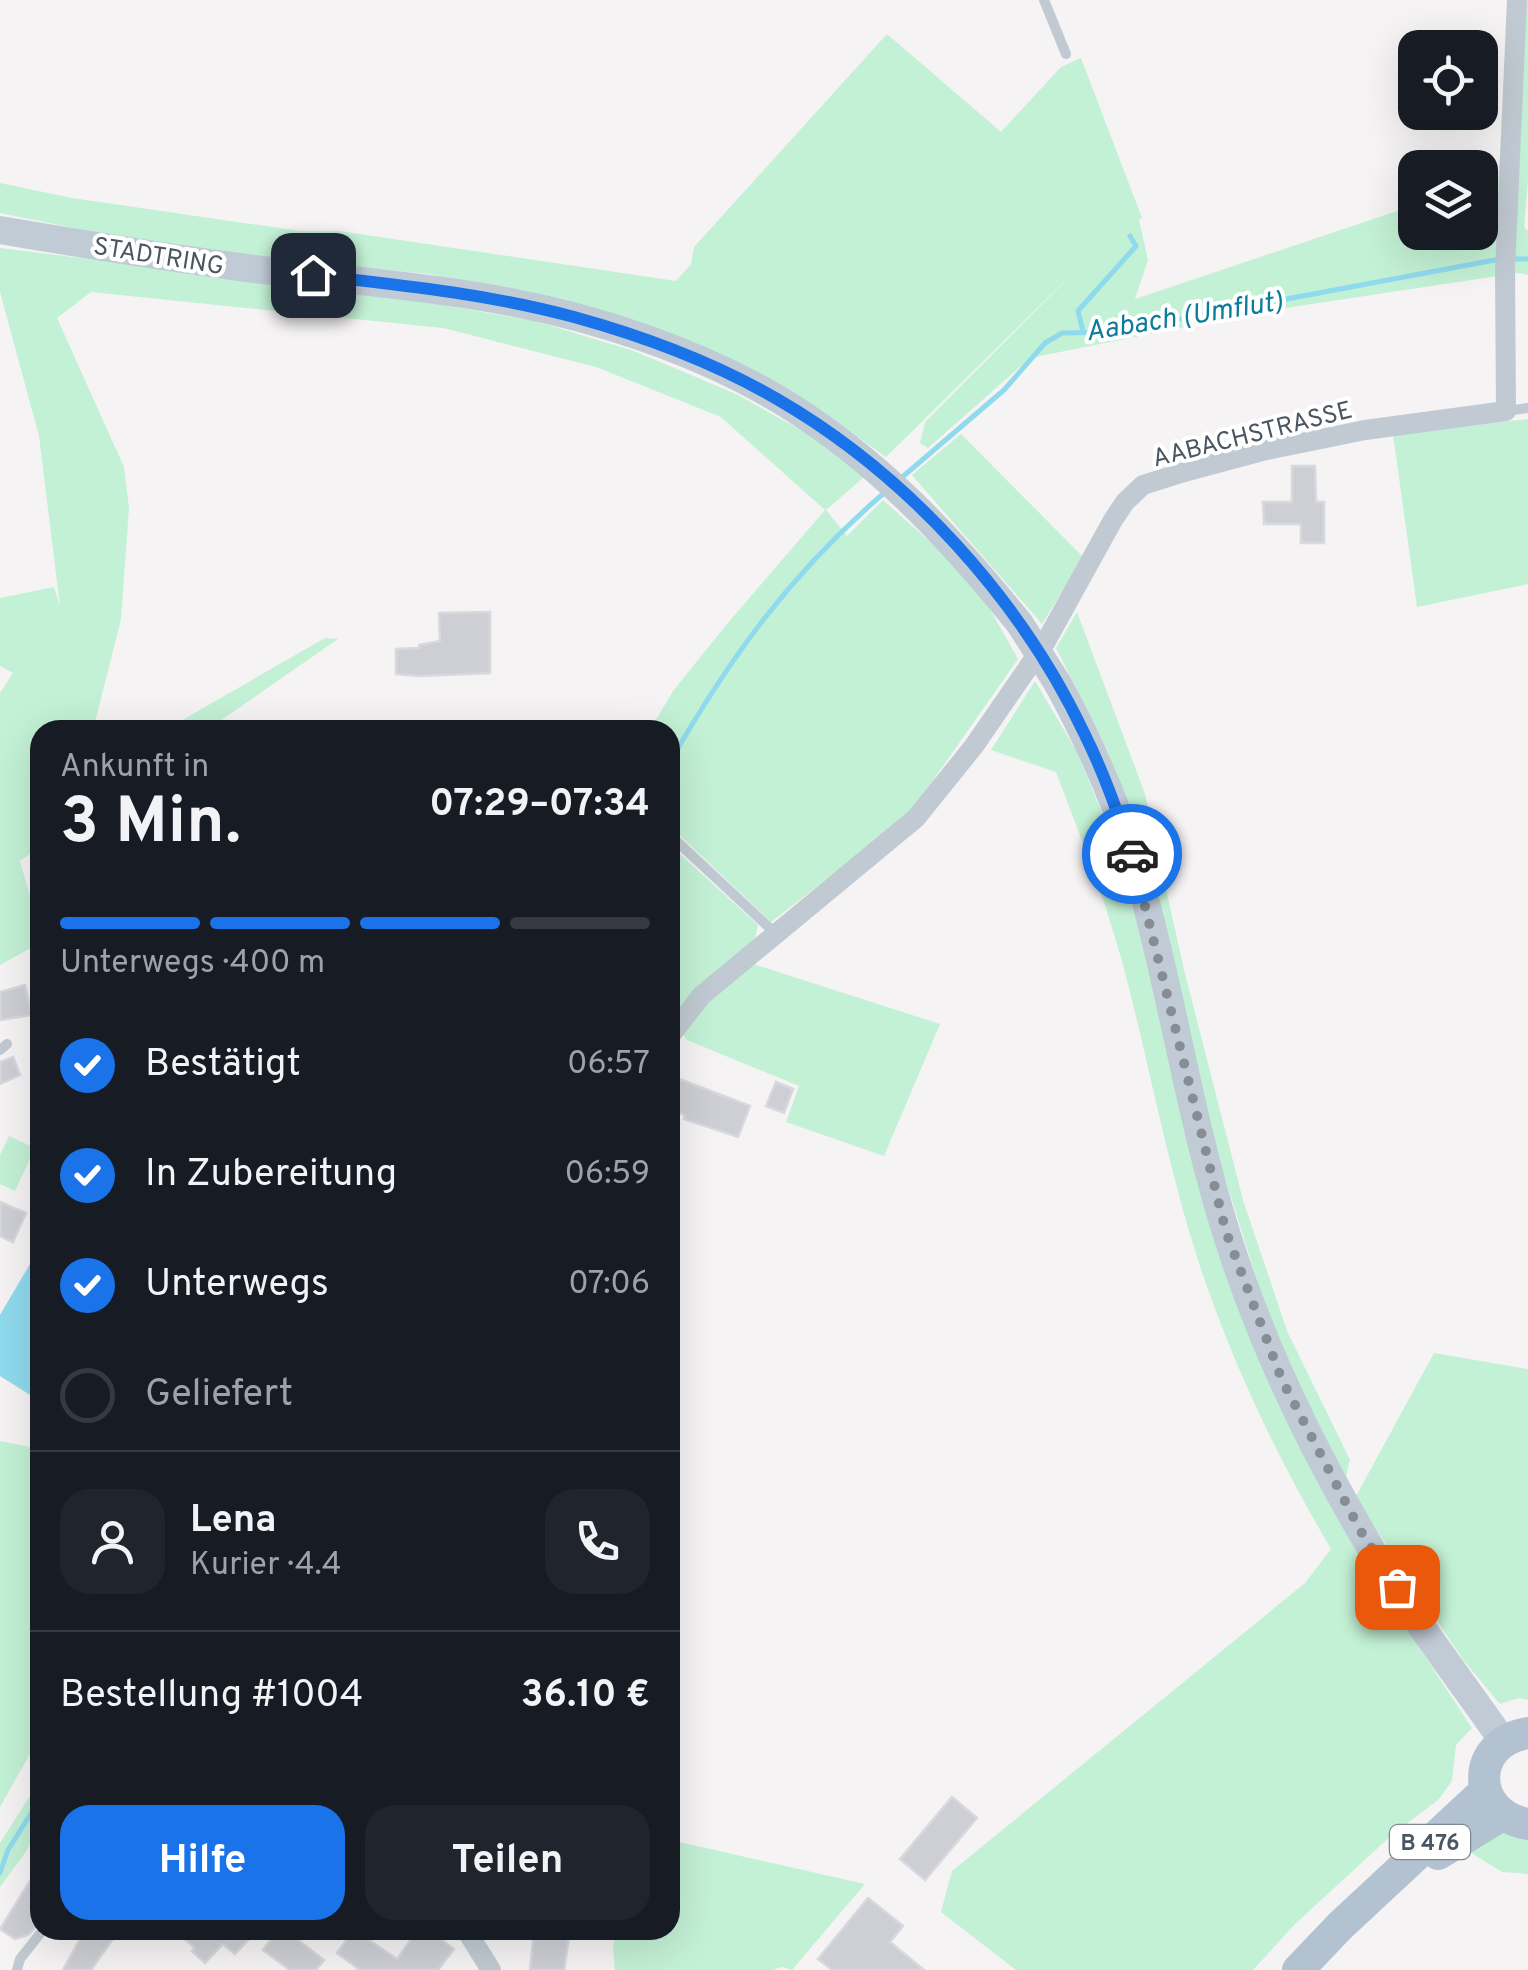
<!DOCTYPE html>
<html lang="de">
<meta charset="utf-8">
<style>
:root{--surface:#171b24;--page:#20242c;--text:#f1f3f6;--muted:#9ea1a6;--line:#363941;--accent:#1a73e8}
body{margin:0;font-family:Overpass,sans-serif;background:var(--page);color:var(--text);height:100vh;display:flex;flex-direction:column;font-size:38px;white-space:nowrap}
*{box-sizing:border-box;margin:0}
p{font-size:32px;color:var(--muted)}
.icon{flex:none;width:55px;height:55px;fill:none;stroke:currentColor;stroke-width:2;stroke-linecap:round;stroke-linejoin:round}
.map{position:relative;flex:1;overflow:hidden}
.sheet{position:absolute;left:30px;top:720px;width:650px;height:1220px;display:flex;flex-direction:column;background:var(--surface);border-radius:30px;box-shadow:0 10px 40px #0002}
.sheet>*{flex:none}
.tools{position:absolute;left:1398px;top:30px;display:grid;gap:20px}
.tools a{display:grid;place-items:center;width:100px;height:100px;border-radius:20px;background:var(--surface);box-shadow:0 10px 40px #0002;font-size:50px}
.pin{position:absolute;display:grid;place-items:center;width:85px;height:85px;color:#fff;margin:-42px;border-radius:20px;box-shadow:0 5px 15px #0006}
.courier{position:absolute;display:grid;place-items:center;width:100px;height:100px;margin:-50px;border:8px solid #1a73e8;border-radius:50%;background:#fff;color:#222;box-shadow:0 2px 12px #0007}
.headline em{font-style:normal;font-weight:700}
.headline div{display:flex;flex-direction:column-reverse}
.headline{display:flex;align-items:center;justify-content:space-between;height:170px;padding:0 30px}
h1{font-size:65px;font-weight:700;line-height:75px}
.bar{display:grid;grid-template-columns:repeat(4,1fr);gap:15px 10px;align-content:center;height:120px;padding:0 30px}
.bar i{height:12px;border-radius:8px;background:var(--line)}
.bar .current{background:var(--accent)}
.bar p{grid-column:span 4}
.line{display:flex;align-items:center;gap:25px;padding:0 30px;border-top:2px solid var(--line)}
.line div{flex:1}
.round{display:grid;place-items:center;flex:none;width:105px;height:105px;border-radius:30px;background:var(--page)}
ol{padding:0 30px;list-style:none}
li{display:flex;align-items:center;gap:30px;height:110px}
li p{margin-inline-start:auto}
li .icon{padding:10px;border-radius:50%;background:var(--accent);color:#fff;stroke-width:4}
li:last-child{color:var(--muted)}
li i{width:55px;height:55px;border:5px solid var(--line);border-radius:50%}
.cta{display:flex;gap:20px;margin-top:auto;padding:20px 30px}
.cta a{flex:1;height:115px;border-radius:30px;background:var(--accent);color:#fff;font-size:40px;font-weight:700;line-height:115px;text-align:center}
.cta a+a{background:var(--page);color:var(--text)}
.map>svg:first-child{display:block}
.green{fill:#c3f1d5}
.water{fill:#90daee}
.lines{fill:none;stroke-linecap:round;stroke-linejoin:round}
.stream{stroke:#90daee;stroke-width:5}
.building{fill:#cdcfd5;stroke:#d7d9de;stroke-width:2.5}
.lane{stroke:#c1cad2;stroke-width:10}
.street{stroke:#c1cad2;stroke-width:20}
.secondary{stroke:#c1cbd6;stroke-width:28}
.primary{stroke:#b3c2d1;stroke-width:32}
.secondary-bridge{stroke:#c1cbd6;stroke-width:28}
.done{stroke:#868d94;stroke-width:10;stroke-dasharray:0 18}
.route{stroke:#1a73e8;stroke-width:12}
.labels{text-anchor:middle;stroke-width:8;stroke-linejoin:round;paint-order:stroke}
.shield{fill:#fff;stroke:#808990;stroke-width:2.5}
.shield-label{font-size:22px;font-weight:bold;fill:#4a5661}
.street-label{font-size:25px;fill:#4a5661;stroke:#fff}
.water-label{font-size:28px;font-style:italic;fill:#0c7c9b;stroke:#fff}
</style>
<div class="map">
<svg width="1528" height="1970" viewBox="0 0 1528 1970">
<rect width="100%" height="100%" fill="#f5f3f3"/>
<!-- green -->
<g class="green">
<path d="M1516,0h12v181l-4,46 4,4v44l-10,-2 -253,38 -235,47 -102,90 -8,-5 5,-21 163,-164 -202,199 -62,-44 -239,-102 -155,-37 -249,-24 -181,-37v-30l72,15 228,33h39l337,50 15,-17 3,-17 193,-213 114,98 60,-65 20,-9 61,160 -3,2 9,40 -13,39 280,-94v27h65v-49l18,-6z"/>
<path d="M0,248l397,49 138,24 99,30 102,43 79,44 49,39 -38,33 21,26 36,-36 54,48 50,56 31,55 -110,157 -137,106 -101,-96v-96h-20l23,-39 54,-67 98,-114 -104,-93 -125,-50 -153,-39 -352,-36 -34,26 67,149 5,41 -8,111 -28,111h-53v117l-20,14 20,71v11l-40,22v-272l13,-20 -13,-7v-68l54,-11 6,19 -21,-170 -39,-144z"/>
<path d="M1528,419v165l-111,23 -24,-173z"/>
<path d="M961,434l122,123 -41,67 -130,-149z"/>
<path d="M1077,612l68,182 39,176 59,230 44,131 63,129 -5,20 -47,-94 -32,-77 -47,-150 -83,-335 -28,-72 -52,-104z"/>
<path d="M325,638l13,1 -131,91h-42z"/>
<path d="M1035,681l42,71 26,64 206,649 55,99 108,164 -16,17 -4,36 -14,19 -45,34 -98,90 -42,46h-237l-75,-58 11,-41 353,-288 26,-34c-54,-92 -100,-188 -133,-289 -29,-90 -46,-181 -69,-272 -18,-74 -46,-145 -73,-216l-65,-22z"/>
<path d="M670,845l88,80 -4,19 -84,80z"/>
<path d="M750,963l190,61 -56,132 -98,-34 13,-36 -112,-46 -6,-8 16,-22z"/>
<path d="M9,1136l26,12 -20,43 -15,-7v-29z"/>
<path d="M1434,1353l94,16v331l-9,-2 -19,6 -36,-43 -109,-163z"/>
<path d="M0,1441l40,8v287l-40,71z"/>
<path d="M40,1780v43l-13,27 -27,37v-44z"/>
<path d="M1500,1831l28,5v38l-26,-2 -32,-20z"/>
<path d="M670,1840l195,44 -73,86 -10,-3 -10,3h-157l-2,-22 3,-18h54z"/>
</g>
<!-- water -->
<path class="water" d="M40,1247v148l-5,3 -35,-22v-61z"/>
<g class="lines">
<!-- stream -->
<g class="stream">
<path d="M1511,259h17"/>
<path d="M1083,332l-5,-21 58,-65 -6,-10"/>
<path d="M900,479l104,-89 41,-47 17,-10 49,-1 389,-73"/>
<path d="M670,762c60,-105 122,-190 214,-269"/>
<path d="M0,1873l8,-23 32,-51"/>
</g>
</g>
<!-- building -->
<g class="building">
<path d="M1292,466h23l1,36h8v41h-23v-19h-37l-1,-22h29z"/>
<path d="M490,612v61l-70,3 -24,-2v-25l23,-1v-3l21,-4 -1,-28z"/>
<path d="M25,985l7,30 -32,5v-28z"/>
<path d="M13,1057l7,18 -20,9v-22z"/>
<path d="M674,1077l76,29 -12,31 -54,-18 1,-4 -15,-6v-21z"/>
<path d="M776,1082l17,7 -9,24 -18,-7z"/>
<path d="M0,1202l26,11 -13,29 -13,-6z"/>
<path d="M952,1797l25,21 -52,62 -25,-21z"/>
<path d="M40,1865v57l-12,13 -13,4 -15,-10z"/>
<path d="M868,1898l35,28 -13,16 34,28h-92l-14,-11z"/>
<path d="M85,1930h34l-28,40h-28z"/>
<path d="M175,1930h40l10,9 9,-9h4l10,10 -13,14 -12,-10 -18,19 -13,-12 3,-3z"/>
<path d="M278,1930h7l39,30 -8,10h-26l-27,-20z"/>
<path d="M354,1930l43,29 21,-29h10l26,19 -16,21h-78l-23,-17z"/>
<path d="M534,1932l35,5 -5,33h-34z"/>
</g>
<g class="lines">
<!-- lane -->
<g class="lane">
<path d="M1044,0l22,54"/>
<path d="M1506,411l22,-3"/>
<path d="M670,835l105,98"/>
<path d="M0,1050l7,-6"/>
<path d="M17,1970l3,-11 23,-29"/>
</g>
<!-- street -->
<g class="street">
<path d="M670,1036l31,-40 215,-178 58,-72 71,-103 68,-123 12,-18 18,-17 41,-13 78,-21 103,-21 141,-19 -1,-141 12,-270"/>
<path d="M466,1930l25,40"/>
</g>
<!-- secondary -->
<g class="secondary">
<path d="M0,230c82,14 164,27 247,38 82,11 165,16 247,31 97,17 199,50 284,100 97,58 172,138 242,225"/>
<path d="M1058,684c31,57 58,117 77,180 36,121 53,247 91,368 32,103 79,203 133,296 42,75 95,143 144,213"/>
</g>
<!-- primary -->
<g class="primary">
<path d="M1528,1733c-59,9 -58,81 0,91"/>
<path d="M1438,1854l64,-39"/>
<path d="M1298,1970l42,-44 145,-135"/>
</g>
<!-- secondary-bridge -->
<path class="secondary-bridge" d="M1020,624l38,60"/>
</g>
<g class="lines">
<!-- done -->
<path class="done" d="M1132,854l94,378 56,148 78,150 37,57"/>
<!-- route -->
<path class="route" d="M313,275c87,10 176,19 261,42 69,19 141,46 203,82 130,75 244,200 308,336 19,38 33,79 47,119"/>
</g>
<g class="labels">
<!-- shield labels -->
<rect class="shield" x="1390" y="1825" width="80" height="34" rx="8"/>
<g class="shield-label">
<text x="1430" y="1850">B 476</text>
</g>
<!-- street labels -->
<g class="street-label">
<text transform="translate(159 255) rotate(9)" y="9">STADTRING</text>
<text transform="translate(1252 433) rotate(-14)" y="9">AABACHSTRASSE</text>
</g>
<!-- water labels -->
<g class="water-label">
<text transform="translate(1184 315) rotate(-9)" y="10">Aabach (Umflut)</text>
</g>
</g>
</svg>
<div class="tools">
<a><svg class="icon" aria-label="locate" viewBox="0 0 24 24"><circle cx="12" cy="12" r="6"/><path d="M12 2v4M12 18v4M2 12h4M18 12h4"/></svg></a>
<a><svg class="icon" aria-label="layers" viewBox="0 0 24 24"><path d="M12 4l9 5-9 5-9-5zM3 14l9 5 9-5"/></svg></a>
</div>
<div class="pin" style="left:1397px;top:1587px;background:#ea580c"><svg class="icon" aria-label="bag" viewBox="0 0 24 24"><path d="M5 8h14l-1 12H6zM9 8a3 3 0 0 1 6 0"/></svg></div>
<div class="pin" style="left:313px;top:275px;background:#1f2937"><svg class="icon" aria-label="home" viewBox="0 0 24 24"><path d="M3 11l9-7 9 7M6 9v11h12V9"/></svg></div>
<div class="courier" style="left:1132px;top:854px"><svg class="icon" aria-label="car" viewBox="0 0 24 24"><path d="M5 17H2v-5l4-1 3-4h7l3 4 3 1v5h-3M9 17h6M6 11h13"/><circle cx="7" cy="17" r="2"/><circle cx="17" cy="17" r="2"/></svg></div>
<section class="sheet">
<div class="headline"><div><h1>3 Min.</h1><p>Ankunft in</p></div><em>07:29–07:34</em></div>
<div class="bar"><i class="current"></i><i class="current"></i><i class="current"></i><i></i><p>Unterwegs · 400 m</p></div>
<ol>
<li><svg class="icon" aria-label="check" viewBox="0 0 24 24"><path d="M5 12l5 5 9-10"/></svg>Bestätigt<p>06:57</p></li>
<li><svg class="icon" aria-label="check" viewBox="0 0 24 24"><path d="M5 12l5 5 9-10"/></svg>In Zubereitung<p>06:59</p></li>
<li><svg class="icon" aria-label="check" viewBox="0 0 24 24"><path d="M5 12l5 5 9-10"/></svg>Unterwegs<p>07:06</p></li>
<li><i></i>Geliefert</li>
</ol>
<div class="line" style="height:180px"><a class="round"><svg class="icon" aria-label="person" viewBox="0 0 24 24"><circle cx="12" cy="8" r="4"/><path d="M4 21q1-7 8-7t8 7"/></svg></a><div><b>Lena</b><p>Kurier · 4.4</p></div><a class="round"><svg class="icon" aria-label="phone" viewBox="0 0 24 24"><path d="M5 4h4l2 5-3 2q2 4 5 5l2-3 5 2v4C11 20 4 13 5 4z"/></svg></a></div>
<div class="line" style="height:130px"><div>Bestellung #1004</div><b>36.10 €</b></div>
<div class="cta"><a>Hilfe</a><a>Teilen</a></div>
</section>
</div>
